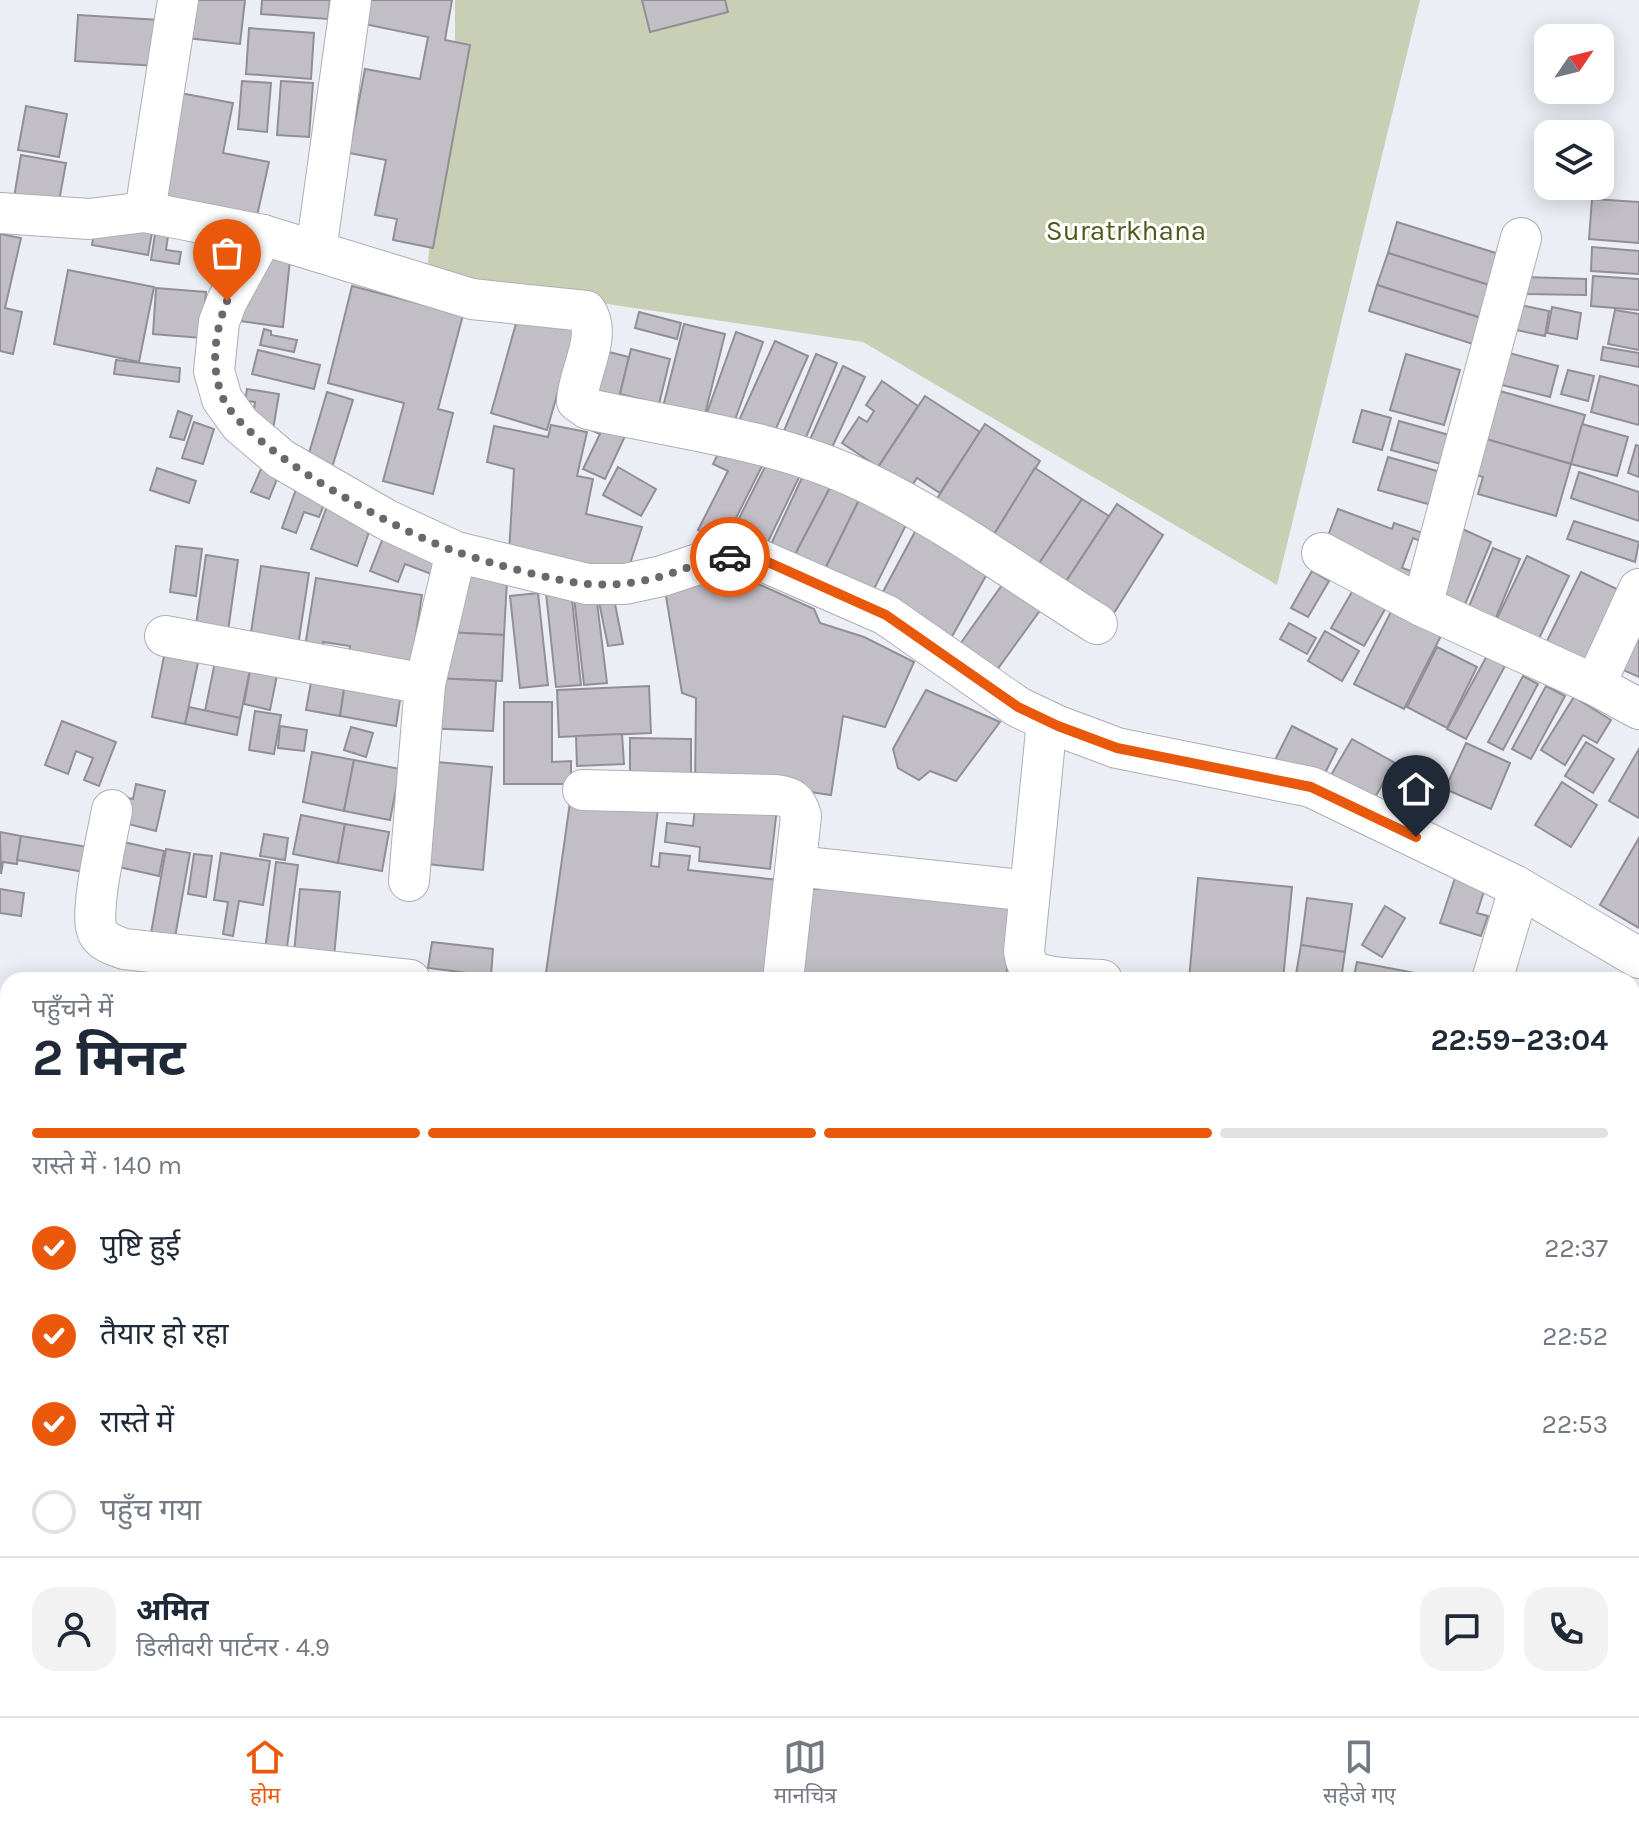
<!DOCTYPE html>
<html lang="hi">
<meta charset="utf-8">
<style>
:root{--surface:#fff;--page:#f2f2f3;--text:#1f2937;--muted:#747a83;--line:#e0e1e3;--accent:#ea580c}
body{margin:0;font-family:Karla,"Noto Sans Devanagari",sans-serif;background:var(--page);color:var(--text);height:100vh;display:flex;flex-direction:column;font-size:30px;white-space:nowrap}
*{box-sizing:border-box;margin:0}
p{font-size:26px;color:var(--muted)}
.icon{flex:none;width:44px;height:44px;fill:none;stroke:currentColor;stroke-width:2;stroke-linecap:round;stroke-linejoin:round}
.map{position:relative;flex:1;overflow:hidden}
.panel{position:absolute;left:0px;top:972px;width:1640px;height:744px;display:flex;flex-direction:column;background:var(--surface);border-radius:24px 24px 0 0;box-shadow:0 4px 20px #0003}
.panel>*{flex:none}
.needle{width:52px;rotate:55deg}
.controls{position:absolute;left:1534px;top:24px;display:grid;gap:16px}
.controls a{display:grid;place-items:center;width:80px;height:80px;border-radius:16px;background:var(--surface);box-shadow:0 4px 20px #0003;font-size:40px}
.pin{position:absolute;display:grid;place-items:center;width:68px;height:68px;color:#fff;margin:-82px -34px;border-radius:50% 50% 50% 0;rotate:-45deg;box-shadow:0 0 8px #0007}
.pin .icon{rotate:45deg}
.courier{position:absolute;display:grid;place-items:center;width:80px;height:80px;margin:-40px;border:6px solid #ea580c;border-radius:50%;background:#fff;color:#222;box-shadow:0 2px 10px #0007}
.overview em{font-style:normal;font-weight:700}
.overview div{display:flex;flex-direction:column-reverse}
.overview{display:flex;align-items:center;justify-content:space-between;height:136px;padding:0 32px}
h1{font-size:52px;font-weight:700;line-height:60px}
.bar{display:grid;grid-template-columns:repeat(4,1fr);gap:12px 8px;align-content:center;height:96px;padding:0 32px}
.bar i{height:10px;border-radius:6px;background:var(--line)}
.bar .active{background:var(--accent)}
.bar p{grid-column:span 4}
.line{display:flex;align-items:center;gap:20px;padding:0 32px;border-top:2px solid var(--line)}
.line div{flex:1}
.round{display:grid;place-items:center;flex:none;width:84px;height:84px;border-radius:24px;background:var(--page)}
ol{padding:0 32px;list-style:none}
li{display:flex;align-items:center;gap:24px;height:88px}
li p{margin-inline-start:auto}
li .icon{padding:8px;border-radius:50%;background:var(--accent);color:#fff;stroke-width:4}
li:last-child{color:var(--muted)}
li i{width:44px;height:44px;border:4px solid var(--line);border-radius:50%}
.dock{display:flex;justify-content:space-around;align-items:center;height:112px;border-top:2px solid var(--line);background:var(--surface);font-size:22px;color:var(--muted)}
.dock a{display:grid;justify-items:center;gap:4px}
.dock .active{color:var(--accent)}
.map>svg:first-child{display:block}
.green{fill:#c9cfb4}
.building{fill:#c2bec6;stroke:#918e95;stroke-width:2}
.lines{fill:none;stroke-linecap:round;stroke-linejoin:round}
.street-casing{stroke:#adaeb6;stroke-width:42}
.highway-casing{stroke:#9d7e3e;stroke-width:46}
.street{stroke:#fff;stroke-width:40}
.highway{stroke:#e0af4b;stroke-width:44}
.done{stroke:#68696e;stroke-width:8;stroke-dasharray:0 14.4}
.route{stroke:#ea580c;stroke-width:10}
.labels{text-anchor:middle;stroke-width:6;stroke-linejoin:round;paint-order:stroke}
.park-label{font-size:28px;fill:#515a1e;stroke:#fff}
</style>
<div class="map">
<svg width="1639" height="1716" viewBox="0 0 1639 1716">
<rect width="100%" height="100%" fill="#eceef6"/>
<!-- green -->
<path class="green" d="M455,0h965l-143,585 -414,-243 -437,-65 29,-239z"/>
<!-- building -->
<g class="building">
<path d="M184,0h61l-5,44 -62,-7z"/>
<path d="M262,0h68l-2,19 -67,-5z"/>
<path d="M368,0h84l-7,40 25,5 -37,203 -40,-8 4,-21 -22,-4 11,-55 -37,-7 16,-84 55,10 8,-42 -64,-13z"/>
<path d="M642,0h83l3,12 -78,20z"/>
<path d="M78,15l82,5 -3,46 -82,-5z"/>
<path d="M249,28l65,5 -3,46 -65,-5z"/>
<path d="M242,81l29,2 -4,49 -29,-3z"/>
<path d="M281,81l32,2 -4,54 -32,-2z"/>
<path d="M170,91l63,12 -10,50 46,9 -14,63 -102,-19z"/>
<path d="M26,106l41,8 -8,43 -41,-7z"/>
<path d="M21,155l45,8 -9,49 -44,-8z"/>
<path d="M1592,199l47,3v41l-50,-4z"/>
<path d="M96,222l56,11 -4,22 -56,-10z"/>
<path d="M1397,222l105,33 -10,31 -104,-33z"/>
<path d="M0,234l21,4 -16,70 17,4 -9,42 -13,-3z"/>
<path d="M155,234l13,2 -2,14 15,2 -2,12 -28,-4z"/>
<path d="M268,243l23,7 -8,77 -51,-7z"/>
<path d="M1592,247l47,4v23l-48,-3z"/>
<path d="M1388,253l104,33 -11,32 -104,-33z"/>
<path d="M68,270l86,17 -15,75 -85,-18z"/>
<path d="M1593,276l46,3v31l-48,-4z"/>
<path d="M1525,277l61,2v16l-62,-1z"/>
<path d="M1377,285l104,33 -8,26 -104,-33z"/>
<path d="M352,286l111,29 -25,94 15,4 -20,81 -50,-13 21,-78 -76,-20z"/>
<path d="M156,288l50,4 -4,46 -49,-4z"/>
<path d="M1516,304l33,7 -4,25 -34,-7z"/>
<path d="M1552,307l29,6 -4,26 -30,-6z"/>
<path d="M520,309l57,16 -30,105 -56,-17z"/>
<path d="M1615,310l24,4v36l-31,-6z"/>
<path d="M639,312l42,11 -4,16 -42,-11z"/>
<path d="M684,324l41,10 -21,84 -41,-11z"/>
<path d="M264,329l7,2v4l26,5 -3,12 -34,-7z"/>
<path d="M736,332l27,10 -32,89 -27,-10z"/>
<path d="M775,341l33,15 -38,86 -34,-15z"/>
<path d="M1603,347l36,6v14l-38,-7z"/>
<path d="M593,348l36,9 -10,41 -36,-9z"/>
<path d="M631,349l39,10 -11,45 -39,-10z"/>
<path d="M258,350l62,15 -6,24 -62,-15z"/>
<path d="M1498,350l60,16 -8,31 -60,-15z"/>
<path d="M816,354l21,9 -35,84 -21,-9z"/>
<path d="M1406,354l54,16 -16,55 -54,-15z"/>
<path d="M116,360l64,8 -1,14 -65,-8z"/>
<path d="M843,366l22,11 -36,77 -21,-10z"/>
<path d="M1568,370l26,6 -6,25 -27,-7z"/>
<path d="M1600,376l39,10v39l-48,-13z"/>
<path d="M882,381l36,25 -40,61 -36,-24 17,-26 8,5 7,-11 -8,-6z"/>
<path d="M1489,388l96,27 -14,49 -95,-28z"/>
<path d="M247,389l32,5 -6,36 -22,-3 4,-25 -10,-1z"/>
<path d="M327,392l26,8 -24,77 -25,-7z"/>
<path d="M925,396l55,36 -40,61 -23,-15 -12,18 -32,-21z"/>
<path d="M1362,410l29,8 -9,32 -29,-8z"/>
<path d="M178,411l14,5 -8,24 -14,-3z"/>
<path d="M1399,421l50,14 -8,29 -50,-14z"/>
<path d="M194,422l20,7 -11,35 -21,-6z"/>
<path d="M985,424l55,37 -52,83 -59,-33z"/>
<path d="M1582,424l46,13 -11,39 -46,-12z"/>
<path d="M551,425l36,7 -10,44 16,3 -7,35 56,13 -14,43 -119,-18 5,-83 -27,-7 7,-36 54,11z"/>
<path d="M582,426l44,8 -21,45 -22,-10 17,-35z"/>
<path d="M1476,436l95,28 -15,52 -78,-22 5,-17 -18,-5z"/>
<path d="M723,444l40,20 -39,78 -26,-12 30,-59 -15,-7z"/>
<path d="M1636,445l3,1v31l-11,-4z"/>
<path d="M771,455l34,10 -43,89 -36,-10z"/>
<path d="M1388,457l56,16 -9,33 -57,-16z"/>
<path d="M264,462l17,7 -12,30 -18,-7z"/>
<path d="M618,467l38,22 -15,27 -38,-21z"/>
<path d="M807,467l27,13 -46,88 -22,-13z"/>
<path d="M157,468l39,13 -7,22 -39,-13z"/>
<path d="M1035,468l47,31 -44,66 -50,-21z"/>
<path d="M1579,472l60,20v29l-68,-23z"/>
<path d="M834,480l28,14 -40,81 -34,-7z"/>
<path d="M299,481l30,11 -10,25 -15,-5 -8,21 -14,-5z"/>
<path d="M862,494l48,23 -41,82 -47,-24z"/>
<path d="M1082,499l27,17 -44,67 -27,-18z"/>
<path d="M329,501l45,17 -17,48 -46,-17z"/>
<path d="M1117,504l46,31 -51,81 -47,-33z"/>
<path d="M1338,509l54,20 2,-6 32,11 -3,8 -10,-4 -11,30 15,5 -2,7 -91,-33z"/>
<path d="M1574,521l65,21 -4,20 -68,-23z"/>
<path d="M1458,527l33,15 -27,65 -33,-12z"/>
<path d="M387,528l57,23 -10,24 -29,-11 -7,18 -28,-11z"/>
<path d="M916,530l72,42 -42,75 -69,-44z"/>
<path d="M176,546l26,3 -6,47 -26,-4z"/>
<path d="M1493,548l27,11 -25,61 -27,-11z"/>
<path d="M206,555l32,5 -11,78 -32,-6z"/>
<path d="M1527,556l42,20 -35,73 -42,-20z"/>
<path d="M261,566l48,7 -11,73 -48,-7z"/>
<path d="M1312,571l17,10 -21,36 -17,-9z"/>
<path d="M1581,572l40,19 -35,74 -41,-20z"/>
<path d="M457,574l50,6 -3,55 -59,-3z"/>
<path d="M701,574l28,13 16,-9 69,31 6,14 44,14 50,25 -29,65 -42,-11 -12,79 -54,-8 -82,1 1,-90 -14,-5 -18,-109z"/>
<path d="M316,578l106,17 -12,78 -62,-11 2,-16 -27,-4 -4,19 -16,-2z"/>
<path d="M1007,578l37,27 -50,69 -36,-27z"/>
<path d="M1356,585l32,19 -24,42 -33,-18z"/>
<path d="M571,590l10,95 -25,2 -10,-94z"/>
<path d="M538,593l10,92 -28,3 -10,-92z"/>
<path d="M596,594l11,89 -23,2 -10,-88z"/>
<path d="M614,599l9,45 -15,2 -9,-44z"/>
<path d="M1639,599v78l-27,-12z"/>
<path d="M1396,602l49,26 -41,81 -50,-25z"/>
<path d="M1289,623l27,15 -9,16 -27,-15z"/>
<path d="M1325,631l34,20 -17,30 -34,-20z"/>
<path d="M445,632l59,3 -2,46 -70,-3z"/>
<path d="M1495,641l18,10 -47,88 -19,-10z"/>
<path d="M1437,647l40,20 -30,61 -40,-21z"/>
<path d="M165,651l34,7 -14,66 -33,-7z"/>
<path d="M217,652l35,8 -12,58 -35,-7z"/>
<path d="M252,660l27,5 -9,45 -26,-6z"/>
<path d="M313,671l33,6 -6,39 -34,-6z"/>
<path d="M1523,676l15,8 -35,66 -15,-8z"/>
<path d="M346,677l56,10 -6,39 -56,-10z"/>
<path d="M432,678l64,3 -3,50 -69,-3z"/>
<path d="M649,686l2,47 -92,4 -2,-47z"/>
<path d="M1546,686l19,10 -34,63 -19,-10z"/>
<path d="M926,690l74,32 -44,59 -26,-10 -11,9 -21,-12 -5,-19z"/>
<path d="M1574,697l37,23 -14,23 -14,-8 -18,30 -24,-15z"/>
<path d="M504,702h48v60l19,-1v23h-67z"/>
<path d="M189,707l51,11 -3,17 -52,-11z"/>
<path d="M255,711l26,4 -7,39 -25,-4z"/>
<path d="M62,721l54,21 -17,44 -15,-6 9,-22 -17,-7 -8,23 -23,-9z"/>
<path d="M280,726l27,4 -3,21 -26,-3z"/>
<path d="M1292,726l45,23 -18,36 -45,-23z"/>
<path d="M351,727l22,6 -7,24 -22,-7z"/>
<path d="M622,734l2,30 -47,2 -1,-30z"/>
<path d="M630,738l61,1v46h-61z"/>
<path d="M1352,739l43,24 -25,43 -43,-24z"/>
<path d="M1586,742l28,17 -21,34 -28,-17z"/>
<path d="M1466,743l44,20 -19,46 -46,-20z"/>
<path d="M1639,749v69l-30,-17z"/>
<path d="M312,752l42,8 -10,51 -41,-9z"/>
<path d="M354,760l46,9 -10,51 -46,-9z"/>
<path d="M426,761l66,6 -9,103 -66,-7z"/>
<path d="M1562,782l35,23 -26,42 -36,-22z"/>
<path d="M136,784l29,7 -9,40 -32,-8 -7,-28 16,4z"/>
<path d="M696,799l81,9 -7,61 -71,-8 1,-14 -35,-5 2,-19 26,3z"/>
<path d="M570,802l88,6 -7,58 8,1 1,-14 30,3 -2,14 91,10 -11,100h-223z"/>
<path d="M301,815l44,9 -7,39 -45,-9z"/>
<path d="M345,824l44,8 -7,39 -44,-8z"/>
<path d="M0,832l21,4 -4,28 -14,-2 -2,12z"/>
<path d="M264,834l24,4 -3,22 -25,-4z"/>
<path d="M21,836l67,11 -4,25 -67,-12z"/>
<path d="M1639,838v90l-39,-23z"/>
<path d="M110,839l54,12 -5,25 -54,-12z"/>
<path d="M166,849l24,4 -16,90 -24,-4z"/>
<path d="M221,853l49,8 -7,44 -24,-4 -6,35 -10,-2 5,-32 -14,-2z"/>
<path d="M194,854l18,2 -6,41 -18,-3z"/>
<path d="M276,862l22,3 -13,97 -21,-3z"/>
<path d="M1457,872l30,10 -10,31 11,3 -7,20 -41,-13z"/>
<path d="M1198,878l94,9 -9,93h-94z"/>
<path d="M0,889l24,4 -3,23 -21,-3z"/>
<path d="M300,889l40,3 -6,65 -40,-4z"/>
<path d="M807,889h51l155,14 -7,77h-211z"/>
<path d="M1307,898l45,6 -7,48 -44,-7z"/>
<path d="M1385,906l20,12 -23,39 -20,-12z"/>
<path d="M432,942l61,7 -2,27 -63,-8z"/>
<path d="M1301,945l44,7 -4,28h-46z"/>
<path d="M1357,962l95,18h-99z"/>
<path d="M3,1071h5v75h-7z"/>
<path d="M0,1146l8,1v91l-8,-1z"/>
<path d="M0,1245h8v39l-8,-1z"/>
<path d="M1632,1402h5l2,41 -7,1z"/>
<path d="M0,1501l8,3v38l-8,-3z"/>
<path d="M457,1708h65l-2,8h-35z"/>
<path d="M522,1708h33l-2,8h-33z"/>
<path d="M555,1708h33l-3,8 -32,-3z"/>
<path d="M719,1708h34l-1,8h-35z"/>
<path d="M753,1708h48l-1,8h-48z"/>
<path d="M810,1708h48l-1,8h-48z"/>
<path d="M873,1708h48l-1,8h-48z"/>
<path d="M1029,1708h49l8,1v7h-58z"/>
<path d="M1504,1708h43v8h-44z"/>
</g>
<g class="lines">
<!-- street casing -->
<g class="street-casing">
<g id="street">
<path d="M145,212l33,-212"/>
<path d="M0,213l89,6 56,-7 118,23 209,64 114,12c17,25 -8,62 -9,90l11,8c92,20 190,31 275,72 82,39 157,95 234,143"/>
<path d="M263,235l-36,66 -8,21 -5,49 8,28 18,25 41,35 106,61 69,32 131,32h38l37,-8 57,-19 39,2 128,56 132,92 40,19 59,22 194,39 205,99 123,72"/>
<path d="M316,251l35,-251"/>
<path d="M1322,553l100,53 173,79 44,24"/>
<path d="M1422,606l99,-368"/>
<path d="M165,636l260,48"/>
<path d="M1595,685l44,-96"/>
<path d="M1047,721l-23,230c1,6 2,13 7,18 11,11 55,10 71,11"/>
<path d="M583,790l193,5c16,2 21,6 25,21l-18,164"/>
<path d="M112,810c-4,23 -24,106 -14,123 6,10 16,12 26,16l286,31"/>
<path d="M796,866l234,25"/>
<path d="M409,881l16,-197 31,-132"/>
<path d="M1492,980l27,-91"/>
<path d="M1632,1074l7,-53"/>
<path d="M1632,1200l7,12"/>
<path d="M0,1592l8,3"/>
<path d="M0,1665l8,3"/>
<path d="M134,1708l25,8"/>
<path d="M343,1708l23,8"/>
<path d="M1466,1708v8"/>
<path d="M447,1716l2,-8"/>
<path d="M868,1716l1,-8"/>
<path d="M1098,1716l1,-8"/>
</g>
</g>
<!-- highway casing -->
<g class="highway-casing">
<g id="highway">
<path d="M0,1632l8,3"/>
<path d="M219,1708l23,8"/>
</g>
</g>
<!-- street -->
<use href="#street" class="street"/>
<!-- highway -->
<use href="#highway" class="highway"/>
</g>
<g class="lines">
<!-- done -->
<path class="done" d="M227,301c-12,31 -17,63 -5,95 20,52 181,138 235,156 36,12 93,28 130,32 27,2 53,-1 79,-9 21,-6 42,-17 64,-18"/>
<!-- route -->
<path class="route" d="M730,557h13l27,6 116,52 132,92 40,19 59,22 194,39 105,50"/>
</g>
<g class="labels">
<!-- park labels -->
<g class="park-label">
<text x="1126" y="240">Suratrkhana</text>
</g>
</g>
</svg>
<div class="controls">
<a><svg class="needle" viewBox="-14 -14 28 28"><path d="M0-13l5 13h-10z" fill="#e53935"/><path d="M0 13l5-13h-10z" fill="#747a83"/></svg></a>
<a><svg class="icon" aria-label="layers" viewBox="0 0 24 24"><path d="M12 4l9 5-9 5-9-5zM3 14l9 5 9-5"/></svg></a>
</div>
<div class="pin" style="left:227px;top:301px;background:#ea580c"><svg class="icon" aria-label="bag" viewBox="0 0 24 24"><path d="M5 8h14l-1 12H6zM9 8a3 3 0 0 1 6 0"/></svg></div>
<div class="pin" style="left:1416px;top:837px;background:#1f2937"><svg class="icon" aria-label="home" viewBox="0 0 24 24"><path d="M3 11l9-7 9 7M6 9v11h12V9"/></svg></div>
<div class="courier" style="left:730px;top:557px"><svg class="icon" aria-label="car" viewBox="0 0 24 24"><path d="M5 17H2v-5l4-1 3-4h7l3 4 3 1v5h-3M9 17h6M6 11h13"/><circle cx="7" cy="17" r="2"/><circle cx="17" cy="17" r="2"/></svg></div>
<section class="panel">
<div class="overview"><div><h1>2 मिनट</h1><p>पहुँचने में</p></div><em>22:59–23:04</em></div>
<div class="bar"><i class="active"></i><i class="active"></i><i class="active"></i><i></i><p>रास्ते में · 140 m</p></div>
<ol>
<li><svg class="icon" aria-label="check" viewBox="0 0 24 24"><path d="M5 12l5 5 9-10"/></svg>पुष्टि हुई<p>22:37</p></li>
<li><svg class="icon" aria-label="check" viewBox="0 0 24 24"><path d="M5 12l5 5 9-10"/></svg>तैयार हो रहा<p>22:52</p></li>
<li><svg class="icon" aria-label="check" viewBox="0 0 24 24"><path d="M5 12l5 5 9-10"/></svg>रास्ते में<p>22:53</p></li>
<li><i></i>पहुँच गया</li>
</ol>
<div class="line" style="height:144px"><a class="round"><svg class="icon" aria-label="person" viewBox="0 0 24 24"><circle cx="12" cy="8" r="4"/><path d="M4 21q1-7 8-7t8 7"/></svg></a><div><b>अमित</b><p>डिलीवरी पार्टनर · 4.9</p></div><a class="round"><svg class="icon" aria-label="chat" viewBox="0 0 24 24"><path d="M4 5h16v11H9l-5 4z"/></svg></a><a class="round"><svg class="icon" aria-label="phone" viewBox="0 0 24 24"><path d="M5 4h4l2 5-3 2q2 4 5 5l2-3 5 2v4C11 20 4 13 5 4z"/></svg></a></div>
</section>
</div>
<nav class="dock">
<a class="active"><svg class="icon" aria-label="home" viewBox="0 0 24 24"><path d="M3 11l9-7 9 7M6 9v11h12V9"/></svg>होम</a>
<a><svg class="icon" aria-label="map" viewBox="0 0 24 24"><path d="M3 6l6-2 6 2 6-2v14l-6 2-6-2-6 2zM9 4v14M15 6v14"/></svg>मानचित्र</a>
<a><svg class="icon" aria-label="saved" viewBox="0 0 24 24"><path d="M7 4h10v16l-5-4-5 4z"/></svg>सहेजे गए</a>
</nav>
